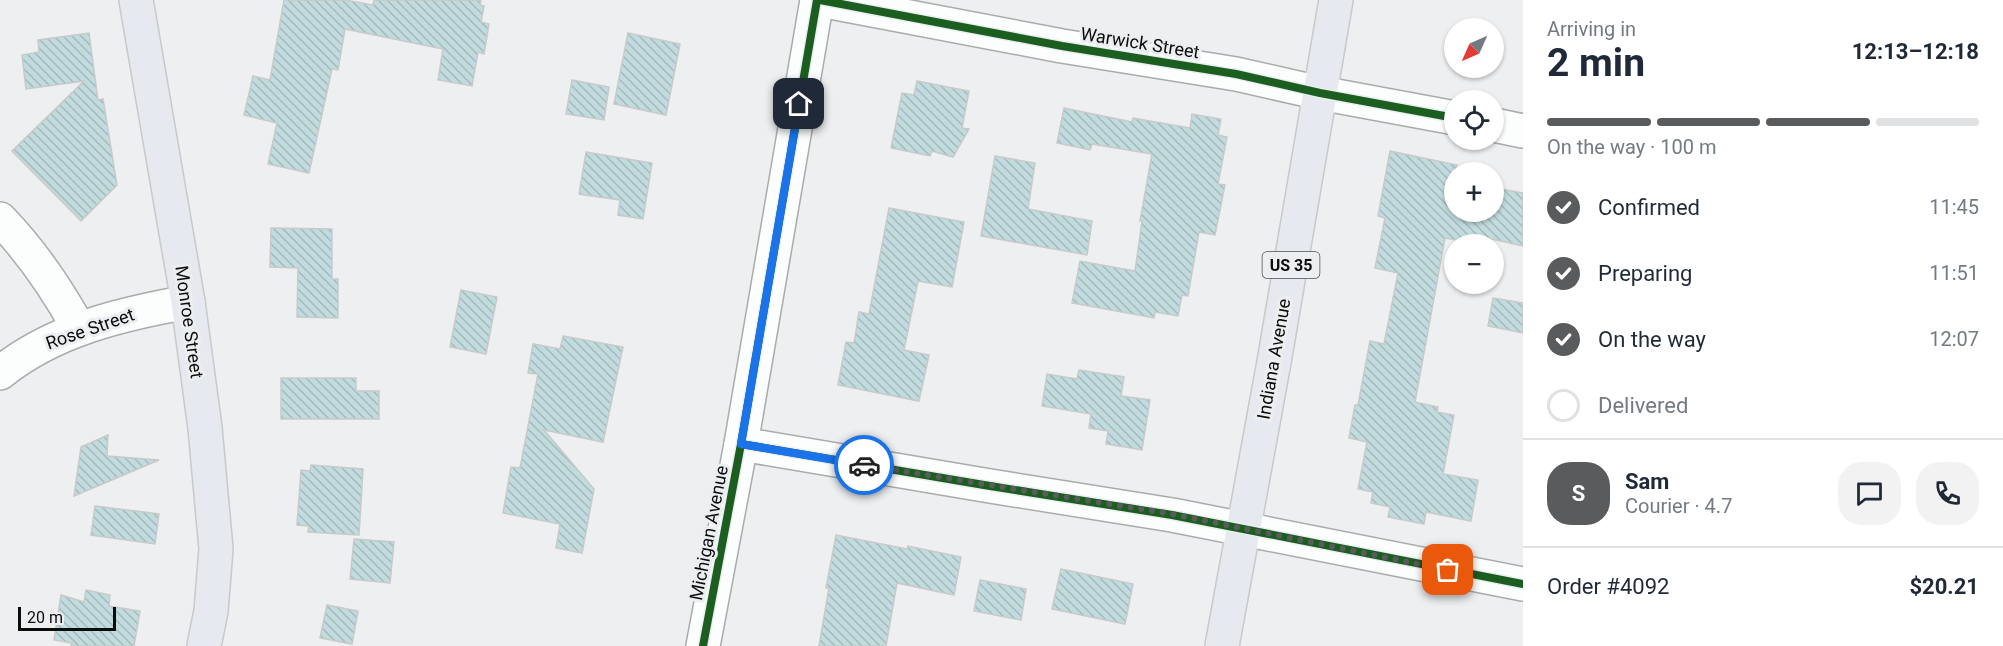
<!DOCTYPE html>
<meta charset="utf-8">
<style>
:root{--surface:#fff;--page:#f2f2f3;--text:#1f2937;--muted:#747a83;--line:#e0e1e3;--accent:#5a5b5c}
body{margin:0;font-family:Roboto,sans-serif;background:var(--page);color:var(--text);height:100vh;display:flex;flex-direction:column;font-size:22px;white-space:nowrap}
*{box-sizing:border-box;margin:0}
p{font-size:20px;color:var(--muted)}
.icon{flex:none;width:33px;height:33px;fill:none;stroke:currentColor;stroke-width:2;stroke-linecap:round;stroke-linejoin:round}
.map{position:relative;flex:1;overflow:hidden}
.drawer{display:flex;flex-direction:column;background:var(--surface);width:480px}
.drawer>*{flex:none}
.needle{width:39px;rotate:225deg}
.tools{position:absolute;left:1444px;top:18px;display:grid;gap:12px}
.tools a{display:grid;place-items:center;width:60px;height:60px;border-radius:50%;background:var(--surface);box-shadow:0 2px 4px #0004;font-size:30px}
.scale{position:absolute;left:18px;bottom:15px;width:98px;box-sizing:border-box;padding-left:6px;border:3px solid #0b0c0c;border-top:0;font-size:16px;line-height:21px;white-space:nowrap;color:#0b0c0c;-webkit-text-stroke:4px #eceff1;paint-order:stroke}
.pin{position:absolute;display:grid;place-items:center;width:51px;height:51px;color:#fff;margin:-26px;border-radius:12px;box-shadow:0 3px 9px #0006}
.courier{position:absolute;display:grid;place-items:center;width:60px;height:60px;margin:-30px;border:4px solid #1a73e8;border-radius:50%;background:#fff;color:#222;box-shadow:0 2px 8px #0007}
.headline em{font-style:normal;font-weight:700}
.headline div{display:flex;flex-direction:column-reverse}
.headline{display:flex;align-items:center;justify-content:space-between;height:102px;padding:0 24px}
h1{font-size:39px;font-weight:700;line-height:45px}
.bar{display:grid;grid-template-columns:repeat(4,1fr);gap:9px 6px;align-content:center;height:72px;padding:0 24px}
.bar i{height:8px;border-radius:4px;background:var(--line)}
.bar .active{background:var(--accent)}
.bar p{grid-column:span 4}
.line{display:flex;align-items:center;gap:15px;padding:0 24px;border-top:2px solid var(--line)}
.line div{flex:1}
.round{display:grid;place-items:center;flex:none;width:63px;height:63px;border-radius:24px;background:var(--page)}
ol{padding:0 24px;list-style:none}
li{display:flex;align-items:center;gap:18px;height:66px}
li p{margin-inline-start:auto}
li .icon{padding:6px;border-radius:50%;background:var(--accent);color:#fff;stroke-width:4}
li:last-child{color:var(--muted)}
li i{width:33px;height:33px;border:3px solid var(--line);border-radius:50%}
main{display:flex;flex:1;min-height:0}
.map>svg:first-child{display:block}
.building{fill:url(#building-back-hatch);stroke:#c8caca;stroke-width:1.5}
.lines{fill:none;stroke-linecap:round;stroke-linejoin:round}
.minor-casing{stroke:#aaabac;stroke-width:36}
.major-casing{stroke:#c8c9c9;stroke-width:36}
.minor{stroke:#fcfdfd;stroke-width:33}
.major{stroke:#e6e9ef;stroke-width:33}
.cycleway-casing{stroke:#eceff1;stroke-width:11}
.cycleway{stroke:#1b5e20;stroke-width:8}
.done{stroke:#5a5b5c;stroke-width:6;stroke-dasharray:0 10.8}
.route{stroke:#1a73e8;stroke-width:8}
.labels{text-anchor:middle;stroke-width:6;stroke-linejoin:round;paint-order:stroke}
.shield{fill:#eceff1;stroke:#4e5051;stroke-width:1.5}
.shield-label{font-size:16px;font-weight:bold;fill:#0b0c0c}
.street-label{font-size:18px;fill:#0b0c0c;stroke:#eceff1}
</style>
<main>
<div class="map">
<svg width="1523" height="646" viewBox="0 0 1523 646">
<defs>
<pattern id="building-back-hatch" width="6" height="6" patternUnits="userSpaceOnUse" patternTransform="scale(1.5)"><rect width="6" height="6" fill="#c1dbde"/><path d="M-1 5l2 2M0 0l6 6M5-1l2 2" fill="none" stroke="#a4bbbd"/></pattern>
</defs>
<rect width="100%" height="100%" fill="#edeff0"/>
<!-- building -->
<g class="building">
<path d="M284,0h61l28,5 1,-5h107l-1,5 4,1 -3,16 8,2 -5,30 -6,-2 -6,34 -34,-6 5,-31 -98,-20 -7,41 -6,-1 -23,104 -41,-9 9,-41 -33,-8 9,-39 17,4z"/>
<path d="M89,33l9,67 5,-1 14,86 -36,36 -69,-70 72,-70 -58,8 -4,-34 17,-3 -1,-12z"/>
<path d="M628,33l52,11 -14,71 -52,-11z"/>
<path d="M572,80l37,7 -5,33 -38,-6z"/>
<path d="M917,81l52,10 -7,37 7,1 -16,28 -21,-6 -2,5 -39,-8 11,-55 12,2z"/>
<path d="M1064,108l68,14 1,-4 57,10 2,-14 29,5 -3,16 9,2 -9,47 7,1 -10,50 -16,-3 -11,64 -6,-1 -4,21 -23,-4 -1,6 -82,-15 8,-42 55,10 7,-50h-2l12,-67 -60,-10 -2,6 -33,-7z"/>
<path d="M1390,151l67,14 -2,11v36h39v-28l3,1 -1,3 27,5v53l-36,-8 -2,6h-6l-34,-6 -30,164 23,5 -1,5 17,3 -11,59 35,6 -7,41 -45,-9 -2,12 -36,-7 2,-10 -19,-4 2,-11 -15,-3 9,-47 -18,-4 6,-33h3l12,-64 14,3 14,-71 -23,-5 10,-50 -7,-2z"/>
<path d="M586,152l66,11 -9,56 -25,-4 2,-15 -41,-6z"/>
<path d="M995,156l40,7 -7,46 64,12 -5,34 -106,-19z"/>
<path d="M889,208l75,14 -12,65 -34,-6 -14,69 25,5 -10,46 -81,-16 8,-43 8,1 5,-31 10,2z"/>
<path d="M271,228l61,1v50h6v39l-41,-1 1,-49 -28,-1z"/>
<path d="M461,290l36,7 -11,57 -36,-7z"/>
<path d="M1493,298l30,5v30l-35,-7z"/>
<path d="M563,336l60,11 -20,95 -59,-12 50,59 -12,64 -26,-5 4,-24 -57,-11 8,-46 9,1 18,-94 -10,-1 5,-29 27,5z"/>
<path d="M1079,370l45,7 -3,19 29,4 -8,50 -36,-6 2,-13 -19,-3 2,-14 -49,-8 5,-32 30,5z"/>
<path d="M281,378h75v13h23v28h-98z"/>
<path d="M108,435l-1,21 52,4 -85,36 7,-49z"/>
<path d="M311,465l52,4 -4,66 -51,-3 1,-6 -12,-1 4,-55 9,1z"/>
<path d="M95,506l64,8 -4,30 -64,-9z"/>
<path d="M836,535l71,14 1,-3 53,11 -7,38 -57,-12 -11,63h-67l10,-58h-3z"/>
<path d="M354,539l40,3 -4,41 -40,-4z"/>
<path d="M1061,569l72,15 -8,40 -73,-15z"/>
<path d="M980,580l46,9 -5,31 -47,-9z"/>
<path d="M86,590l24,5 -1,11 31,5 -6,35h-63l1,-3 -18,-3 7,-45 23,7z"/>
<path d="M327,605l31,6 -6,33 -32,-6z"/>
</g>
<g class="lines">
<!-- minor casing -->
<g class="minor-casing">
<g id="minor">
<path d="M820,0l242,46 174,28 84,19 135,25"/>
<path d="M1494,125l29,6"/>
<path d="M0,219c32,33 57,70 79,110"/>
<path d="M0,373c53,-43 121,-59 188,-71"/>
<path d="M741,444l243,41 188,30 351,69"/>
<path d="M703,646l38,-202 76,-444"/>
</g>
</g>
<!-- major casing -->
<g class="major-casing">
<g id="major">
<path d="M136,0l52,302 17,126 11,121 -5,62 -7,35"/>
<path d="M1222,646l52,-284 62,-362"/>
</g>
</g>
<!-- minor -->
<use href="#minor" class="minor"/>
<!-- major -->
<use href="#major" class="major"/>
<!-- cycleway casing -->
<g class="cycleway-casing">
<g id="cycleway">
<path d="M820,0l242,46 174,28 84,19 135,25"/>
<path d="M741,444l243,41 188,30 351,69"/>
<path d="M703,646l38,-202 76,-444"/>
</g>
</g>
<!-- cycleway -->
<use href="#cycleway" class="cycleway"/>
</g>
<g class="lines">
<!-- done -->
<path class="done" d="M864,465l308,49 276,56"/>
<!-- route -->
<path class="route" d="M799,104l-58,340 123,21"/>
</g>
<g class="labels">
<!-- shield labels -->
<rect class="shield" x="1262.5" y="252" width="57" height="26" rx="4.5"/>
<g class="shield-label">
<text x="1291" y="271">US 35</text>
</g>
<!-- street labels -->
<g class="street-label">
<text transform="translate(1140 43) rotate(9)" y="6">Warwick Street</text>
<text transform="translate(189 322) rotate(82)" y="6">Monroe Street</text>
<text transform="translate(90 329) rotate(-19)" y="6">Rose Street</text>
<text transform="translate(1274 359) rotate(-80)" y="6">Indiana Avenue</text>
<text transform="translate(709 533) rotate(-79)" y="6">Michigan Avenue</text>
</g>
</g>
</svg>
<div class="tools">
<a><svg class="needle" viewBox="-14 -14 28 28"><path d="M0-13l5 13h-10z" fill="#e53935"/><path d="M0 13l5-13h-10z" fill="#747a83"/></svg></a>
<a><svg class="icon" aria-label="locate" viewBox="0 0 24 24"><circle cx="12" cy="12" r="6"/><path d="M12 2v4M12 18v4M2 12h4M18 12h4"/></svg></a>
<a>+</a>
<a>−</a>
</div>
<div class="scale">20 m</div>
<div class="pin" style="left:1448px;top:570px;background:#ea580c"><svg class="icon" aria-label="bag" viewBox="0 0 24 24"><path d="M5 8h14l-1 12H6zM9 8a3 3 0 0 1 6 0"/></svg></div>
<div class="pin" style="left:799px;top:104px;background:#1f2937"><svg class="icon" aria-label="home" viewBox="0 0 24 24"><path d="M3 11l9-7 9 7M6 9v11h12V9"/></svg></div>
<div class="courier" style="left:864px;top:465px"><svg class="icon" aria-label="car" viewBox="0 0 24 24"><path d="M5 17H2v-5l4-1 3-4h7l3 4 3 1v5h-3M9 17h6M6 11h13"/><circle cx="7" cy="17" r="2"/><circle cx="17" cy="17" r="2"/></svg></div>
</div>
<section class="drawer">
<div class="headline"><div><h1>2 min</h1><p>Arriving in</p></div><em>12:13–12:18</em></div>
<div class="bar"><i class="active"></i><i class="active"></i><i class="active"></i><i></i><p>On the way · 100 m</p></div>
<ol>
<li><svg class="icon" aria-label="check" viewBox="0 0 24 24"><path d="M5 12l5 5 9-10"/></svg>Confirmed<p>11:45</p></li>
<li><svg class="icon" aria-label="check" viewBox="0 0 24 24"><path d="M5 12l5 5 9-10"/></svg>Preparing<p>11:51</p></li>
<li><svg class="icon" aria-label="check" viewBox="0 0 24 24"><path d="M5 12l5 5 9-10"/></svg>On the way<p>12:07</p></li>
<li><i></i>Delivered</li>
</ol>
<div class="line" style="height:108px"><b class="round" style="background:var(--accent);color:#fff">S</b><div><b>Sam</b><p>Courier · 4.7</p></div><a class="round"><svg class="icon" aria-label="chat" viewBox="0 0 24 24"><path d="M4 5h16v11H9l-5 4z"/></svg></a><a class="round"><svg class="icon" aria-label="phone" viewBox="0 0 24 24"><path d="M5 4h4l2 5-3 2q2 4 5 5l2-3 5 2v4C11 20 4 13 5 4z"/></svg></a></div>
<div class="line" style="height:78px"><div>Order #4092</div><b>$20.21</b></div>
</section>
</main>
